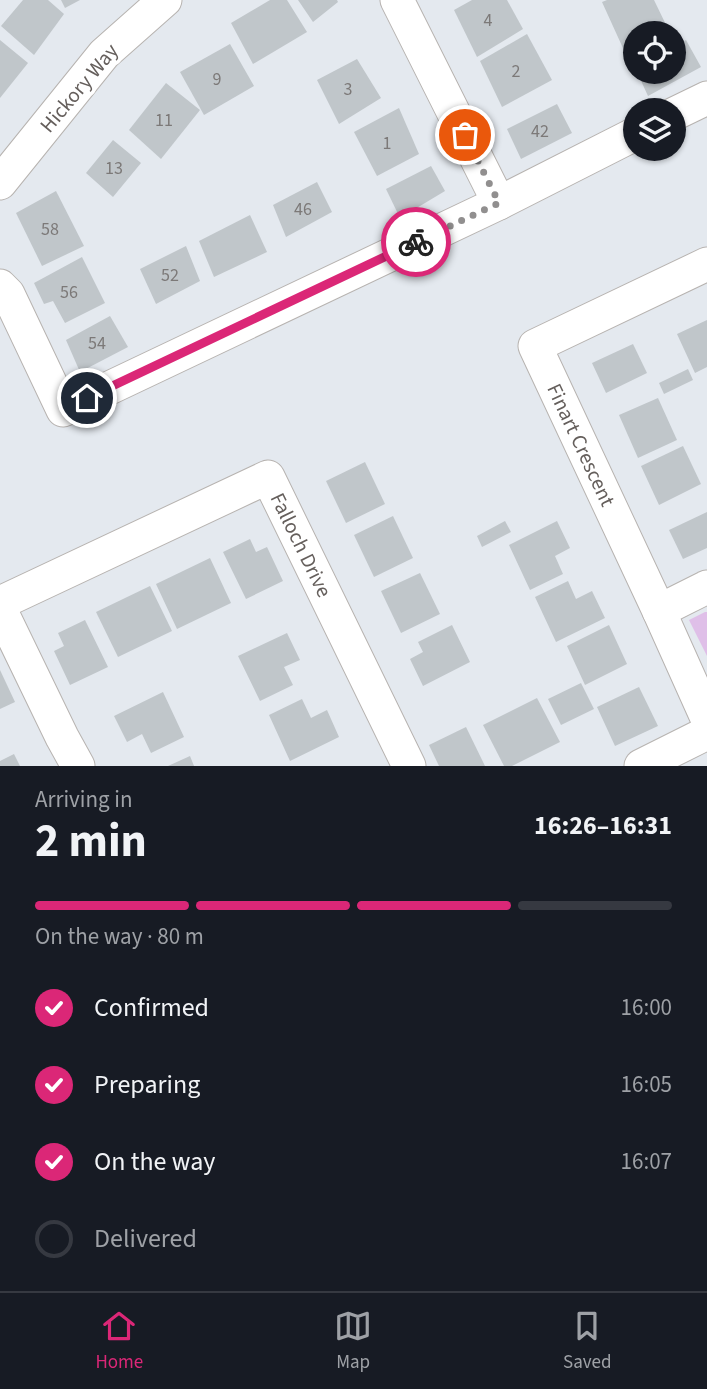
<!DOCTYPE html>
<meta charset="utf-8">
<style>
:root{--surface:#171b24;--page:#20242c;--text:#f1f3f6;--muted:#9ea1a6;--line:#363941;--accent:#db2777}
body{margin:0;font-family:"Source Sans 3",sans-serif;background:var(--page);color:var(--text);height:100vh;display:flex;flex-direction:column;font-size:26px;white-space:nowrap}
*{box-sizing:border-box;margin:0}
p{font-size:23px;color:var(--muted)}
.icon{flex:none;width:38px;height:38px;fill:none;stroke:currentColor;stroke-width:2;stroke-linecap:round;stroke-linejoin:round}
.map{position:relative;height:766px;overflow:hidden}
.sheet{display:flex;flex-direction:column;background:var(--surface);flex:1}
.sheet>*{flex:none}
.buttons{position:absolute;left:623px;top:21px;display:grid;gap:14px}
.buttons a{display:grid;place-items:center;width:63px;height:63px;border-radius:50%;background:var(--surface);box-shadow:0 2px 5px #0004;font-size:35px}
.pin{position:absolute;display:grid;place-items:center;width:60px;height:60px;color:#fff;margin:-30px;border:4px solid #fff;border-radius:50%;box-shadow:0 2px 7px #0007}
.courier{position:absolute;display:grid;place-items:center;width:70px;height:70px;margin:-35px;border:5px solid #db2777;border-radius:50%;background:#fff;color:#222;box-shadow:0 2px 9px #0007}
.summary em{font-style:normal;font-weight:700}
.summary div{display:flex;flex-direction:column-reverse}
.summary{display:flex;align-items:center;justify-content:space-between;height:119px;padding:0 35px}
h1{font-size:46px;font-weight:700;line-height:52px}
.bar{display:grid;grid-template-columns:repeat(4,1fr);gap:10px 7px;align-content:center;height:84px;padding:0 35px}
.bar i{height:9px;border-radius:5px;background:var(--line)}
.bar .on{background:var(--accent)}
.bar p{grid-column:span 4}
ol{padding:0 35px;list-style:none}
li{display:flex;align-items:center;gap:21px;height:77px}
li p{margin-inline-start:auto}
li .icon{padding:7px;border-radius:50%;background:var(--accent);color:#fff;stroke-width:4}
li:last-child{color:var(--muted)}
li i{width:38px;height:38px;border:4px solid var(--line);border-radius:50%}
.dock{display:flex;justify-content:space-around;align-items:center;height:98px;border-top:2px solid var(--line);background:var(--surface);font-size:19px;color:var(--muted)}
.dock a{display:grid;justify-items:center;gap:4px}
.dock .on{color:var(--accent)}
.map>svg:first-child{display:block}
.green{fill:#dfbfe8}
.building{fill:#c0c6ca}
.lines{fill:none;stroke-linecap:round;stroke-linejoin:round}
.street-casing{stroke:#b7b3b0;stroke-width:35}
.street{stroke:#fff;stroke-width:33}
.done{stroke:#918f8f;stroke-width:7;stroke-dasharray:0 12.6}
.route{stroke:#db2777;stroke-width:9}
.labels{text-anchor:middle;stroke-width:7;stroke-linejoin:round;paint-order:stroke}
.number-label{font-size:18px;fill:#7c7978}
.street-label{font-size:21px;fill:#655f5c;stroke:#fff}
</style>
<div class="map">
<svg width="707" height="766" viewBox="0 0 707 766">
<rect width="100%" height="100%" fill="#e4e9ef"/>
<!-- green -->
<path class="green" d="M705,612h2v44l-18,-36z"/>
<!-- building -->
<g class="building">
<path d="M23,0h25l16,14 -30,41 -33,-29z"/>
<path d="M61,0h19l-15,8z"/>
<path d="M270,0h17l20,32 -54,32 -22,-41z"/>
<path d="M298,0h39l1,2 -25,20z"/>
<path d="M472,0h35l16,29 -46,28 -23,-47z"/>
<path d="M607,0h47l16,33h-35v21l-8,3 -25,-55z"/>
<path d="M527,34l25,46 -50,27 -22,-46z"/>
<path d="M0,40l28,23 -28,35z"/>
<path d="M686,40l15,27 -53,29 -11,-24h37v-25z"/>
<path d="M230,44l24,42 -50,29 -24,-43z"/>
<path d="M357,59l24,39 -42,26 -22,-44z"/>
<path d="M166,83l34,27 -39,49 -32,-29z"/>
<path d="M557,104l15,29 -51,26 -14,-30z"/>
<path d="M399,108l20,46 -42,22 -23,-44z"/>
<path d="M113,140l28,23 -28,34 -27,-24z"/>
<path d="M431,166l14,25 -45,27 -14,-29z"/>
<path d="M317,182l15,30 -46,25 -13,-32z"/>
<path d="M56,191l28,55 -42,20 -26,-53z"/>
<path d="M250,215l17,37 -53,25 -15,-36z"/>
<path d="M186,246l14,35 -44,23 -16,-35z"/>
<path d="M82,257l23,46 -40,20 -12,-22 -9,3 -10,-21z"/>
<path d="M110,316l18,31 -48,25 -14,-32z"/>
<path d="M707,320v47l-12,6 -18,-39z"/>
<path d="M633,344l14,29 -41,20 -14,-30z"/>
<path d="M688,369l5,11 -29,14 -5,-11z"/>
<path d="M658,398l19,42 -39,18 -19,-43z"/>
<path d="M683,446l18,38 -42,21 -18,-39z"/>
<path d="M365,462l20,42 -39,19 -20,-42z"/>
<path d="M707,512v36l-24,11 -14,-29z"/>
<path d="M393,516l20,42 -39,19 -20,-42z"/>
<path d="M505,521l6,11 -29,15 -5,-11z"/>
<path d="M557,521l13,27 -15,8 8,18 -33,16 -21,-45z"/>
<path d="M250,539l6,13 11,-5 16,34 -37,18 -23,-47z"/>
<path d="M210,558l21,45 -54,26 -21,-45z"/>
<path d="M420,573l20,41 -39,19 -20,-42z"/>
<path d="M568,581l8,18 16,-8 13,27 -49,24 -21,-45z"/>
<path d="M150,586l22,45 -54,26 -22,-45z"/>
<path d="M85,620l23,47 -38,18 -16,-34 10,-5 -6,-13z"/>
<path d="M452,625l18,37 -47,24 -13,-27 13,-7 -5,-10z"/>
<path d="M609,625l18,39 -42,21 -18,-39z"/>
<path d="M287,633l13,27 -16,7 9,18 -33,16 -22,-45z"/>
<path d="M0,670l15,32 -15,7z"/>
<path d="M581,683l13,26 -33,16 -13,-26z"/>
<path d="M639,687l19,39 -43,20 -18,-39z"/>
<path d="M163,692l21,45 -33,16 -9,-19 -15,8 -13,-26z"/>
<path d="M537,698l23,44 -48,24h-8l-21,-41z"/>
<path d="M302,699l9,19 16,-8 12,27 -49,24 -21,-46z"/>
<path d="M466,727l19,39h-46l-10,-21z"/>
<path d="M14,754l6,12h-20v-5z"/>
<path d="M190,756l4,10h-26z"/>
</g>
<g class="lines">
<!-- street casing -->
<g class="street-casing">
<g id="street">
<path d="M397,0l102,203"/>
<path d="M674,114l33,-16"/>
<path d="M0,183l104,-129 61,-54"/>
<path d="M707,264l-172,82 124,265 48,107"/>
<path d="M0,286l8,8 55,116 436,-207 136,-69"/>
<path d="M0,603l268,-126 141,289"/>
<path d="M0,609l62,128 16,29"/>
<path d="M659,611l48,-24"/>
<path d="M641,766l66,-33"/>
</g>
</g>
<!-- street -->
<use href="#street" class="street"/>
</g>
<g class="lines">
<!-- done -->
<path class="done" d="M416,242l83,-39 -34,-68"/>
<!-- route -->
<path class="route" d="M87,398l329,-156"/>
</g>
<g class="labels">
<!-- number labels -->
<g class="number-label">
<text x="488" y="26">4</text>
<text x="516" y="77">2</text>
<text x="217" y="85">9</text>
<text x="348" y="95">3</text>
<text x="164" y="126">11</text>
<text x="540" y="137">42</text>
<text x="387" y="149">1</text>
<text x="114" y="174">13</text>
<text x="303" y="215">46</text>
<text x="50" y="235">58</text>
<text x="170" y="281">52</text>
<text x="69" y="298">56</text>
<text x="97" y="349">54</text>
</g>
<!-- street labels -->
<g class="street-label">
<text transform="translate(79 88) rotate(-50)" y="7">Hickory Way</text>
<text transform="translate(581 445) rotate(65)" y="7">Finart Crescent</text>
<text transform="translate(301 545) rotate(64)" y="7">Falloch Drive</text>
</g>
</g>
</svg>
<div class="buttons">
<a><svg class="icon" aria-label="locate" viewBox="0 0 24 24"><circle cx="12" cy="12" r="6"/><path d="M12 2v4M12 18v4M2 12h4M18 12h4"/></svg></a>
<a><svg class="icon" aria-label="layers" viewBox="0 0 24 24"><path d="M12 4l9 5-9 5-9-5zM3 14l9 5 9-5"/></svg></a>
</div>
<div class="pin" style="left:465px;top:135px;background:#ea580c"><svg class="icon" aria-label="bag" viewBox="0 0 24 24"><path d="M5 8h14l-1 12H6zM9 8a3 3 0 0 1 6 0"/></svg></div>
<div class="pin" style="left:87px;top:398px;background:#1f2937"><svg class="icon" aria-label="home" viewBox="0 0 24 24"><path d="M3 11l9-7 9 7M6 9v11h12V9"/></svg></div>
<div class="courier" style="left:416px;top:242px"><svg class="icon" aria-label="bike" viewBox="0 0 24 24"><circle cx="6" cy="16" r="4"/><circle cx="18" cy="16" r="4"/><path d="M6 16l4-8h5l3 8M10 8l3 8H6M13 5h3"/></svg></div>
</div>
<section class="sheet">
<div class="summary"><div><h1>2 min</h1><p>Arriving in</p></div><em>16:26–16:31</em></div>
<div class="bar"><i class="on"></i><i class="on"></i><i class="on"></i><i></i><p>On the way · 80 m</p></div>
<ol>
<li><svg class="icon" aria-label="check" viewBox="0 0 24 24"><path d="M5 12l5 5 9-10"/></svg>Confirmed<p>16:00</p></li>
<li><svg class="icon" aria-label="check" viewBox="0 0 24 24"><path d="M5 12l5 5 9-10"/></svg>Preparing<p>16:05</p></li>
<li><svg class="icon" aria-label="check" viewBox="0 0 24 24"><path d="M5 12l5 5 9-10"/></svg>On the way<p>16:07</p></li>
<li><i></i>Delivered</li>
</ol>
</section>
<nav class="dock">
<a class="on"><svg class="icon" aria-label="home" viewBox="0 0 24 24"><path d="M3 11l9-7 9 7M6 9v11h12V9"/></svg>Home</a>
<a><svg class="icon" aria-label="map" viewBox="0 0 24 24"><path d="M3 6l6-2 6 2 6-2v14l-6 2-6-2-6 2zM9 4v14M15 6v14"/></svg>Map</a>
<a><svg class="icon" aria-label="saved" viewBox="0 0 24 24"><path d="M7 4h10v16l-5-4-5 4z"/></svg>Saved</a>
</nav>
